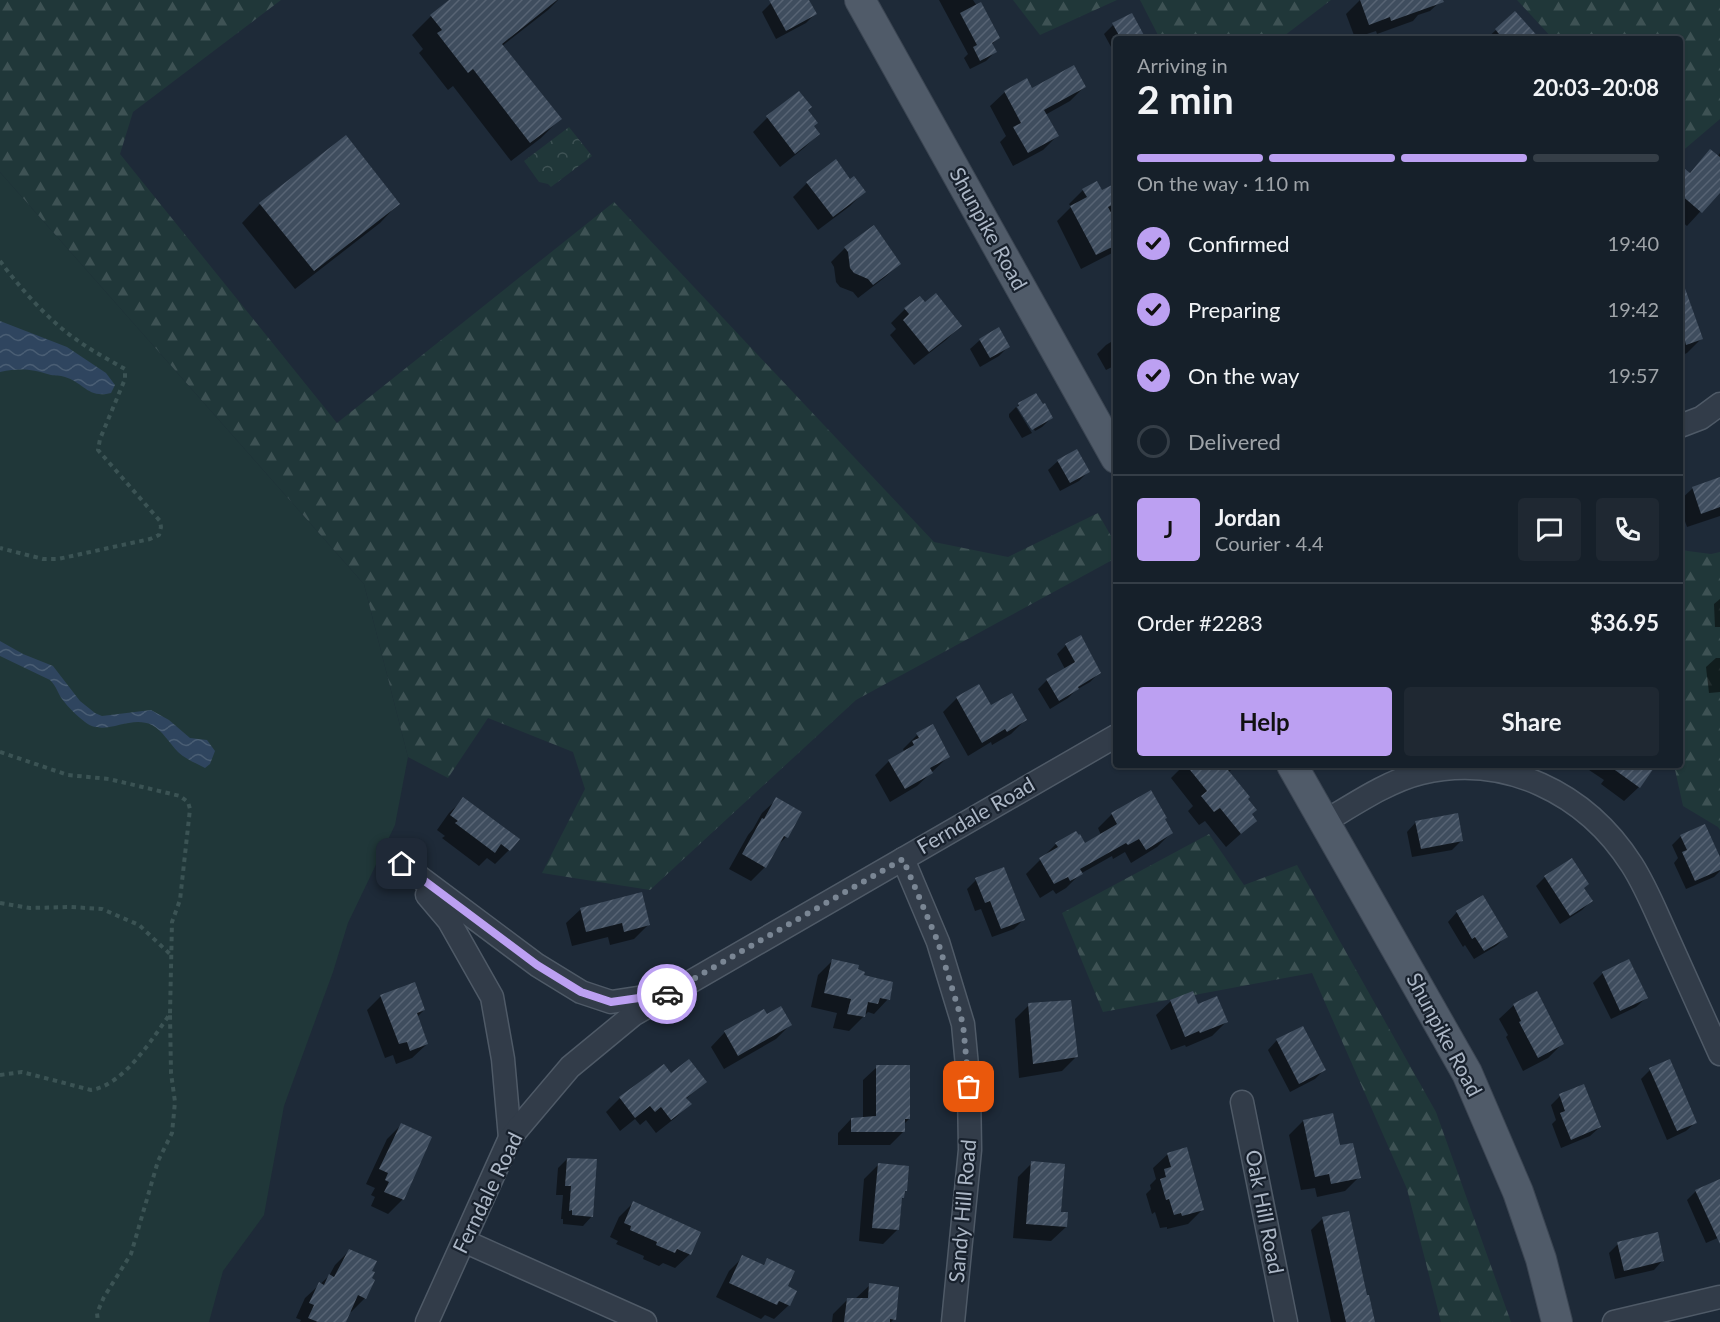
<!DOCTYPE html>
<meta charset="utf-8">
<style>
:root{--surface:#16202a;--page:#1f2832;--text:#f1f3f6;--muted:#9ea3a8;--line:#353e47;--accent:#bca0f2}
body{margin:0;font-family:Lato,sans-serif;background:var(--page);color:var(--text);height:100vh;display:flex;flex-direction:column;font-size:22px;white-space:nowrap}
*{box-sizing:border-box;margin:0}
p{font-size:20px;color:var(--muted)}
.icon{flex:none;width:33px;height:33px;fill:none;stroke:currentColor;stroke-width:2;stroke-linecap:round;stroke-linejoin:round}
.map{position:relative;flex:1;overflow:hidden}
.side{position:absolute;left:1113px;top:36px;width:570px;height:732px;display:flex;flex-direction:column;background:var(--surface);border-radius:6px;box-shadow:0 2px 4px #0004,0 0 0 2px var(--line)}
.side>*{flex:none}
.pin{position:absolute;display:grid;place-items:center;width:51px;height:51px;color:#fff;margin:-26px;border-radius:12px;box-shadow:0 3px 9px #0006}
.courier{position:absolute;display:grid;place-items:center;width:60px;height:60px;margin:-30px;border:4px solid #bca0f2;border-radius:50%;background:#fff;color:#222;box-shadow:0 2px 8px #0007}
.headline em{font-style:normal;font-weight:700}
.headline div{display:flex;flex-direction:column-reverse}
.headline{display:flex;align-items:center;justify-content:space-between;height:102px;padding:0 24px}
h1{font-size:39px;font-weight:700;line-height:45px}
.bar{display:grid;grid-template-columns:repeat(4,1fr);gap:9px 6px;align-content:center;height:72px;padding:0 24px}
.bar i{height:8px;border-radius:4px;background:var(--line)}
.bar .current{background:var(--accent)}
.bar p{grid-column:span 4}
.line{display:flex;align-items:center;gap:15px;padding:0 24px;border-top:2px solid var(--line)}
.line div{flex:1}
.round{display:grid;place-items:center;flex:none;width:63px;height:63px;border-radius:6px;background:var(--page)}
ol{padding:0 24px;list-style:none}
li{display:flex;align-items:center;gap:18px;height:66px}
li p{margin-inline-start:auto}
li .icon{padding:6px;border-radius:50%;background:var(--accent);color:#111;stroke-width:4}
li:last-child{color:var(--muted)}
li i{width:33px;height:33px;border:3px solid var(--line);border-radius:50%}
.cta{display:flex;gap:12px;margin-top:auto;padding:12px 24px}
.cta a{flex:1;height:69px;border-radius:6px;background:var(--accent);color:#111;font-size:24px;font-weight:700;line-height:69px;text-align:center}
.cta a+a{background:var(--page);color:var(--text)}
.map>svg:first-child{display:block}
.grass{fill:#203739}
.forest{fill:url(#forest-firs)}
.park{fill:url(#park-crowns)}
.water{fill:url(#water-waves)}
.shadow{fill:#0007}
.building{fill:url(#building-hatch)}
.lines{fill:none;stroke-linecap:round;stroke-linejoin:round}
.minor-casing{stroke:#4f5a67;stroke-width:25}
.major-casing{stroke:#3b4552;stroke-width:32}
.path{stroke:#3b5354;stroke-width:4;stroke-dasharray:4.5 4.5;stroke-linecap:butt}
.minor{stroke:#323c49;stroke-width:22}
.major{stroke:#505b69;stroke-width:30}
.done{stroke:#7a8694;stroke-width:6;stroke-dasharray:0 10.8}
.route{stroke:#bca0f2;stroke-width:8}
.labels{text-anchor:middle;stroke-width:4.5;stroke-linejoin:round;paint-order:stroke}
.street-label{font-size:21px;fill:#acb7c6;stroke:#18212d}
</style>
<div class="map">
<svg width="1720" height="1322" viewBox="0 0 1720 1322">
<defs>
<pattern id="forest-firs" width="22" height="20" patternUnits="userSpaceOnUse" patternTransform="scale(1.5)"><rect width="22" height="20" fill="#203739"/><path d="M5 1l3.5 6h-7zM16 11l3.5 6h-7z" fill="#3e5254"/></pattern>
<pattern id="park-crowns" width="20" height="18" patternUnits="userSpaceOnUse" patternTransform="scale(1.5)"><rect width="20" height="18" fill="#203739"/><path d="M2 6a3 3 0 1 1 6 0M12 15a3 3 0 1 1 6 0" fill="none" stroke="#3e5254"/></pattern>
<pattern id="water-waves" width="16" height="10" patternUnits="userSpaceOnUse" patternTransform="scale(1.5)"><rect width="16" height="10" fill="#2f455f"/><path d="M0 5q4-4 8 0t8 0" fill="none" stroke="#4a5e74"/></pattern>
<pattern id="building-hatch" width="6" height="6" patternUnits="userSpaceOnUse" patternTransform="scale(1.5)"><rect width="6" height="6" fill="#3f4d5e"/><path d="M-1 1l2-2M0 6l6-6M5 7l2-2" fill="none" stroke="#586474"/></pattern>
</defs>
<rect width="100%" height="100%" fill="#1e2a38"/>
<!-- grass -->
<path class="grass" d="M0,172l364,412 44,173 -13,68 -47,98 -15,49 -49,134 -20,109 -41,56 -14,51h-209z"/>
<!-- forest -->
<g class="forest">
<path d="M0,0h281l-148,112 -13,42 217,269 277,-221 320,340 74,15 90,-44 18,32v13l-260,142 -206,190 -108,-17 43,-84 -12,-37 -85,-34 -40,60 -40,-21 -44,-173 -364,-412z"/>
<path d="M1013,0h104l-77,35z"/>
<path d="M1140,0h191l-51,39h-120z"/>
<path d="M1517,0h203v119l-40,34v-114h-127z"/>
<path d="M1680,550l31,4 9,-2v278l-2,-3 -35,-21 -9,-41h6z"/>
<path d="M1209,834l35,51 53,-20 139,247 75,210h-70l-34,-133 -95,-216 -209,39 -41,-99z"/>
</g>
<!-- park -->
<path class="park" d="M569,127l23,29 -41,31 -3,-3 -9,-2 -15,-21z"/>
<!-- water -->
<g class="water">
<path d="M0,321l67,26 39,26 9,12 -4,8c-23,6 -28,-11 -46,-16 -5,-2 -10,-1 -14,-2 -21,-6 -30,-7 -51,-3z"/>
<path d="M0,641l23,13 30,12 27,35 15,12 7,3 49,-6 18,10 21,18 17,2 8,11 -5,13 -5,4c-9,-5 -20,-9 -27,-16 -9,-9 -15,-21 -26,-27 -23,-11 -47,13 -67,-3 -8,-6 -17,-15 -23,-23 -5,-7 -5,-12 -12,-19l-50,-24z"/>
</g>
<!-- shadow -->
<g class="shadow">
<path d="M451,0h107l-10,10 -46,36 58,73 -19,19 -30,23 -58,-75 -5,4 -29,-37 4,-4 -11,-14 19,-19z"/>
<path d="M777,0h30l8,14 -9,9 -30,16 -14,-27 9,-9z"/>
<path d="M939,0h34l25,38 -7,7 4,7 -9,9 -16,8 -6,-11 4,-4z"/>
<path d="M1360,0h82l-12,11 -12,4 -5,6 -36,13 -1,-3 -21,7 -9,-24z"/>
<path d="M1515,13l23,26h-52l10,-9z"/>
<path d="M1113,25l29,14h-26v17l-12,-22z"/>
<path d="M1026,80l6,10 52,-3 -14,14 -25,14 12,21 -14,14 -30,16 -13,-24 6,-6 -16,-30 15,-14z"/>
<path d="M806,110l7,16 5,8 -14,14 -24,19 -27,-35 14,-14z"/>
<path d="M1710,151l7,6 3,-4v37l-33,36 -7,-6v-53l9,7z"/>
<path d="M850,181l14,11 -14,14 -32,24 -25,-33 14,-14z"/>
<path d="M1116,184v67l-35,18 -24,-48 14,-14 -2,-3 14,-14 18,2z"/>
<path d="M260,204h138l-18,19 -85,66 -53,-66z"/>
<path d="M845,248l54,16 -15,14 -26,20 -5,-6 -13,-5 -4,-5 -2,-15 -3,-5z"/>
<path d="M1680,298l21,41 -14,14 -7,3z"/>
<path d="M925,304l35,22 -14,14 -32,25 -24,-30 6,-6 -5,-6 14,-14z"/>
<path d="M1116,339v26l-10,5 -9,-16 9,-9z"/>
<path d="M980,340l28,7 -9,9 -19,11 -10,-18z"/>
<path d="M1019,405l32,13 -9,9 -7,4 -16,-25h-2z"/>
<path d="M1016,407l16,26 -10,5 -13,-21v-3z"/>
<path d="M1058,461l30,11 -9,9 -19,10 -12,-21z"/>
<path d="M1720,479v37l-33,11 -7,-20v-7l13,-12z"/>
<path d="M1720,599v28h-5l-1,-23z"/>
<path d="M1116,639v12l-4,-7z"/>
<path d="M1066,645l33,28 -9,9 -14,8 -8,8 -18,11 -12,-20 9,-9 18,-11 -8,-15z"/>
<path d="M1716,658h4v34l-11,1 -3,-26z"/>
<path d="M957,698l34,9 34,13 -14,14 -19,11 -1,-3 -23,14 -25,-44z"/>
<path d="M917,735l31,22 -31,29 -27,16 -15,-27 14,-14 13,-7 2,-3 -1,-2z"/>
<path d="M1184,765h45l-2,1 4,4 -3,3 27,48 -29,26 -21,-26 -6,4 -11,-14 5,-5 -22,-28z"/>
<path d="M1592,765h62l-15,22 -15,14 -23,-17 3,-4 -15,-10z"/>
<path d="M464,799l45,51 -14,14 -8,-6 -8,8 -37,-28 3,-2 -8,-6 12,-17z"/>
<path d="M777,799l9,38 -10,10 -11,20 -14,14 -22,-12 19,-34 5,-6 9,-16z"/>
<path d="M1112,814l51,6 8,13 -14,14 -26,16 -6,-11 -12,7 -1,-3 -32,18 -14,14 -10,6 -3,-4 -13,8 -14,-24 30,-30 29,1 16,-10 -3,-7z"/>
<path d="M1416,822l45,19 -9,9 -40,7 -5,-25z"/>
<path d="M1681,836l39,25v10l-6,6 -28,12 -12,-26 4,-5 -6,-13z"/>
<path d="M1545,877l38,11 8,13 -9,9 -22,14 -24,-38z"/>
<path d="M976,880l47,40 -9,9 -22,8 -11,-28 -6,2 -8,-22z"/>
<path d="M581,909l68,15 -15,15 -24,6 -2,-8 -36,9 -6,-23z"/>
<path d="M1457,912l49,25 -10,9 -22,13 -9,-14 -2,2 -15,-25z"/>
<path d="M832,961l31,15 25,23 -14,15 -6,-2 -19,19 -16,-3 4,-15 -26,-6 7,-32z"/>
<path d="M1628,961l18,37 -10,9 -25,12 -18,-36 10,-10z"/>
<path d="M381,996l43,14 -7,7 10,27 -15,14 -16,6 -3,-9 -8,3 -18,-48z"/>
<path d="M1171,1001l27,5 28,16 -14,14 -26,11 -1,-2 -14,5 -15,-35z"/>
<path d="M1029,1005l47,52 -14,14 -43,7 -4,-59z"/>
<path d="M1514,1005l48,39 -14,14 -25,13 -17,-34 2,-2 -9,-16z"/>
<path d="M763,1011l3,5 24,9 -14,14 -52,30 -13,-22 14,-15z"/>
<path d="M1277,1040l47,30 -9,9 -25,13 -22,-42z"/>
<path d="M664,1066l6,9 35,7 -19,17 4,5 -15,14 -19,15 -10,-13 -6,5 -5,-6 -15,12 -14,-19 14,-14z"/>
<path d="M877,1067l32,52 -5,5v7l-14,14h-52v-12l13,-14 12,-1v-38z"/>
<path d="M1650,1070l46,52 -10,9 -19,9 -26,-61z"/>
<path d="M1560,1096l40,31 -10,9 -29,12 -9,-24 4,-4 -5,-15z"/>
<path d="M1303,1121l56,56 -14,14 -28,6 -2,-9 -14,2 -12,-55z"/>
<path d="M402,1124l28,13 -28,63 -14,14 -17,-8 4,-9 -4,-2 4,-7 -9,-4 21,-45z"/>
<path d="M1168,1154l34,56 -14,14 -21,5v-2l-7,1 -5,-16 -3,2 -6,-20 5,-5 -1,-4 6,-6 -3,-11z"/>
<path d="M567,1159l25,57 -9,10 -20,-2v-5h-2l2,-24h-7l2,-27z"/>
<path d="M1032,1163l34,64 -15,14 -38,-3 5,-61z"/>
<path d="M878,1165l26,27 -1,6 -3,2 -2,29 -15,15 -24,-3 5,-62z"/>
<path d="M1720,1180v57l-14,6 -19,-43 9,-9z"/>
<path d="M633,1203l57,51 -15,14 -12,-5 -4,3 -16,-7 1,-3 -28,-12 2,-3 -8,-4 9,-20z"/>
<path d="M1323,1218l50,104h-42l-20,-92z"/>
<path d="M1618,1244l45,16 -9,10 -39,9 -6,-26z"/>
<path d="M349,1251l21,21 -5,26 -14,14 -2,-1 -6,11h-43l1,-2 -5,-2 9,-20 24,-22 6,-11z"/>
<path d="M743,1257l19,9 6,-6 18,27 3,18 -15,14 -9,-4 -4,4 -45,-22 13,-26z"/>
<path d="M870,1285l24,34 -3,3h-59l1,-8 15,-15h7z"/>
</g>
<!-- building -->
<g class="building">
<path d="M449,0h108l-55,44 60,75 -32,24 -57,-74 -5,4 -31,-40 5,-3 -12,-15z"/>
<path d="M769,0h40l8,14 -31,17z"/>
<path d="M1360,0h83l1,2 -53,19 -1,-4 -21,8z"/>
<path d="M981,2l19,36 -8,5 5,9 -17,9 -7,-14 4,-2 -17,-32z"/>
<path d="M1515,11l25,28h-37l-8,-10z"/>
<path d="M1132,13l14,26h-25l-9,-16z"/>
<path d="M1074,65l12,22 -42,23 15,26 -31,17 -15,-26 8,-4 -17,-32 23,-13 5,10z"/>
<path d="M799,91l13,16 -4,3 10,13 -4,3 6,8 -25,20 -29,-38z"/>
<path d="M346,135l54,69 -86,67 -55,-68z"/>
<path d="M1710,149l10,8v36l-18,20 -22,-19v-29l10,8z"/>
<path d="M836,159l14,20 4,-3 12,16 -33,25 -27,-35z"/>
<path d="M1097,181l5,9 14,-7v20l-8,4 8,15v23l-20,10 -26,-49 17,-9 -5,-8z"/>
<path d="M874,225l27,39 -28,21 -5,-6 -14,-6 -4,-5 -2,-16 -4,-5z"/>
<path d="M1682,280l21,59 -17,6 -1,-4 -5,2v-62z"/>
<path d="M936,293l26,33 -33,26 -26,-32 6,-6 -5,-6 16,-12 5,6z"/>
<path d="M999,327l11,20 -20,11 -11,-19z"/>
<path d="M1036,393l7,11 2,-1 8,15 -21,12 -15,-23 2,-1 -1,-3z"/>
<path d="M1077,449l13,23 -20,11 -13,-23z"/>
<path d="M1720,477v30l-19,7 -9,-27z"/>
<path d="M1081,635l20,38 -23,14 1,2 -20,12 -13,-22 29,-17 -10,-18z"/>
<path d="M979,684l12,21 21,-12 15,27 -20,12 -2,-3 -23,14 -26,-46z"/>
<path d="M933,724l17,33 -20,11 3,5 -28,16 -17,-29 26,-15 -2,-4 7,-3 -3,-5z"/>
<path d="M1186,765h38l26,32 -2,2 9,11 -5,4 5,7 -16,13 -21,-26 -6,4 -13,-16 6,-5z"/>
<path d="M1608,765h48l-16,23z"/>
<path d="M1151,790l16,28 -2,1 8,14 -27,17 -7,-11 -11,6 -2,-2 -46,26 3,5 -13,7 -2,-4 -14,7 -15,-26 19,-11 -3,-4 21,-12 3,4 1,-1 5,9 32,-19 -6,-11z"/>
<path d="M463,797l57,42 -10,12 -9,-7 -6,9 -40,-30 3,-2 -8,-6z"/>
<path d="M776,797l26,15 -14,26 -4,-2 -18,32 -24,-14 20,-36 2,1z"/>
<path d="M1458,813l5,28 -42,8 -6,-28z"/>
<path d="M1705,824l15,33v13l-25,11 -13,-29 5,-2 -7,-15z"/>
<path d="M1572,858l17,26 -5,4 9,13 -23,15 -26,-40z"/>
<path d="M1004,867l21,53 -24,9 -11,-28 -5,2 -10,-25z"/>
<path d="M642,892l8,33 -26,7 -2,-9 -36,9 -6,-24z"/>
<path d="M1483,895l25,42 -24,14 -9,-14 -3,2 -16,-28z"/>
<path d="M832,959l27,6 -1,4 7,3 -1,3 29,7 -3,18 -10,-2 -2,6 -10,-2 -3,15 -18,-3 4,-15 -27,-6z"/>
<path d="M1629,959l19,39 -28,13 -18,-39z"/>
<path d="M415,982l10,28 -8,3 11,31 -18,7 -3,-9 -8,2 -19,-49z"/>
<path d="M1193,991l5,13 19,-8 11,26 -28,11 -1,-2 -14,6 -15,-37z"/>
<path d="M1537,991l27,53 -26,14 -19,-36 2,-1 -8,-17z"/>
<path d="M1071,1000l7,57 -45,7 -5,-61z"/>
<path d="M781,1006l11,19 -54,31 -14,-25 40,-22 3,5z"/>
<path d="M1303,1026l23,44 -27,14 -23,-45z"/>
<path d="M689,1059l18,23 -21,16 6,6 -21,16 -10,-13 -6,5 -5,-6 -15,12 -16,-21 45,-33 7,9z"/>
<path d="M1670,1059l27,64 -20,8 -28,-63z"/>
<path d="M876,1065h34v54h-5v13h-54v-14l25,-2z"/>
<path d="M1584,1084l17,43 -30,13 -11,-27 5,-2 -6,-17z"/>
<path d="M1333,1113l7,32 13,-2 8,35 -30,6 -2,-10 -14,3 -12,-57z"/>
<path d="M401,1123l31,14 -28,63 -20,-8 5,-10 -4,-2 3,-7 -9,-4z"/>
<path d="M1187,1147l17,63 -22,6 -1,-3 -7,2 -5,-16 -3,1 -6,-21 6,-2 -2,-8 7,-2 -4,-14z"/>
<path d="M567,1158l30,1 -4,58 -21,-2v-5l-3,1 2,-25h-6z"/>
<path d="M1031,1161l34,3 -4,48h7l-1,15 -41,-3z"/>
<path d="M878,1163l31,3 -2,25h-2l-1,7h-2l-3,32 -27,-2z"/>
<path d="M1720,1179v65l-25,-54z"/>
<path d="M633,1201l68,31 -10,23 -14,-6 -2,4 -19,-8 1,-3 -27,-12 1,-4 -7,-3z"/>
<path d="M1349,1211l18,84h2l6,27h-29l-24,-105z"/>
<path d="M1658,1232l6,29 -40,10 -7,-29z"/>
<path d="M349,1249l28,12 -5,10 3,1 -3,6 3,2 -9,19 -8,-4 -12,27h-28l-10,-4 6,-13 -5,-2 10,-21 5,3 5,-11 5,3z"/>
<path d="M742,1255l22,10 3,-7 28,13 -7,15 9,5 -7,15 -11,-5 -2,4 -48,-22z"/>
<path d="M869,1283l30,4 -3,33 -6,-1v3h-46l3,-24h21z"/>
</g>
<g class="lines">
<!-- minor casing -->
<g class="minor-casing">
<g id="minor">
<path d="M1680,426l21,-8 19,-14"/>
<path d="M1324,822c29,-17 64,-41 97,-49 84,-20 165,20 211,92 14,22 23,45 34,69 18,40 36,80 54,120"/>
<path d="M903,859l35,83 25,82 6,63 1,63 -17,172"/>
<path d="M402,864l135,101 44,27 30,10 46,-7"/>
<path d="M427,895l22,26 43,76 11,62 7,79"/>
<path d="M1242,1102l44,220"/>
<path d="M464,1241l181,81"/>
<path d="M427,1322l83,-184 60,-71 63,-52 483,-279"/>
<path d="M1614,1322l106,-25"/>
</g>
</g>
<!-- major casing -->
<g class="major-casing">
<g id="major">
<path d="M860,0l256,458"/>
<path d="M1292,765l175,308 51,119 23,67 16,63"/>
</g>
</g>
<!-- path -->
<g class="path">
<path d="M0,261c20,27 49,60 77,79 15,11 32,20 48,29v10l-25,60 -2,11 62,71 1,6 -2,8 -9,4 -92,20h-15l-43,-11"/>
<path d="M0,752l68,23 41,4 71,17 8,6 2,7 -10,91 -8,22 -2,92"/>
<path d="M0,903l30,5 41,-1 31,2 37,16 31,29"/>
<path d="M0,1075l22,-3 69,18c33,-5 61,-51 79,-76l1,59 4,29 -3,31 -14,28 -27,93 -27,43 -7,16 1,9"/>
</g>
<!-- minor -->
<use href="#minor" class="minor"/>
<!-- major -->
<use href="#major" class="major"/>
</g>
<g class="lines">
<!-- done -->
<path class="done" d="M667,994l236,-135 35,83 25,82 6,63"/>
<!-- route -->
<path class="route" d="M402,864l135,101 44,27 30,10 56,-8"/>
</g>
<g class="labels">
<!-- street labels -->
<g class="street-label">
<text transform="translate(988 229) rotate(61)" y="7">Shunpike Road</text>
<text transform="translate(976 816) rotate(-30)" y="7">Ferndale Road</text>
<text transform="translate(1444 1035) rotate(62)" y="7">Shunpike Road</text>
<text transform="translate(488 1193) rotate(-64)" y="7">Ferndale Road</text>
<text transform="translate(963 1211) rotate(-85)" y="7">Sandy Hill Road</text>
<text transform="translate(1264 1212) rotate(79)" y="7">Oak Hill Road</text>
</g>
</g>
</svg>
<div class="pin" style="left:969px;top:1087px;background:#ea580c"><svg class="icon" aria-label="bag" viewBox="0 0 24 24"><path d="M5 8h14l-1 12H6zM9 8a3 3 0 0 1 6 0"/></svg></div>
<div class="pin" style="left:402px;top:864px;background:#1f2937"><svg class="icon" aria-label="home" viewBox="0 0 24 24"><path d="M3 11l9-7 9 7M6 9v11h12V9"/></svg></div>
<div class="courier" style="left:667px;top:994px"><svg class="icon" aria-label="car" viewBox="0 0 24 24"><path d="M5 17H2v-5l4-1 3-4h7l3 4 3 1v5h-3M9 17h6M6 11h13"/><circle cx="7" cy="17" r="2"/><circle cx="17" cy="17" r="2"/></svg></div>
<section class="side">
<div class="headline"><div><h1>2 min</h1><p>Arriving in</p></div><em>20:03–20:08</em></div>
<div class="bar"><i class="current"></i><i class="current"></i><i class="current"></i><i></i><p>On the way · 110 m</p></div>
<ol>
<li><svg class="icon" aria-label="check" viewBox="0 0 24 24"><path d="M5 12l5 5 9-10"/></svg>Confirmed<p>19:40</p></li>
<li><svg class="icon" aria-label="check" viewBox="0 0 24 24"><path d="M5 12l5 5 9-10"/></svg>Preparing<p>19:42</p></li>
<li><svg class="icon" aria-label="check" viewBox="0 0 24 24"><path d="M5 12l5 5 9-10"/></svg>On the way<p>19:57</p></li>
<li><i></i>Delivered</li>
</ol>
<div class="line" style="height:108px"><b class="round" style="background:var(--accent);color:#111">J</b><div><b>Jordan</b><p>Courier · 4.4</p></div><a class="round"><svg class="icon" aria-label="chat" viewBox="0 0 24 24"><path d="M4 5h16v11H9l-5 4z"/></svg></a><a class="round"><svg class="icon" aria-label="phone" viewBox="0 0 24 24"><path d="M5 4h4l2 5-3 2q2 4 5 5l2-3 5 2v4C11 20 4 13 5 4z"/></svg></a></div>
<div class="line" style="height:78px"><div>Order #2283</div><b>$36.95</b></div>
<div class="cta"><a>Help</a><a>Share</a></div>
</section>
</div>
